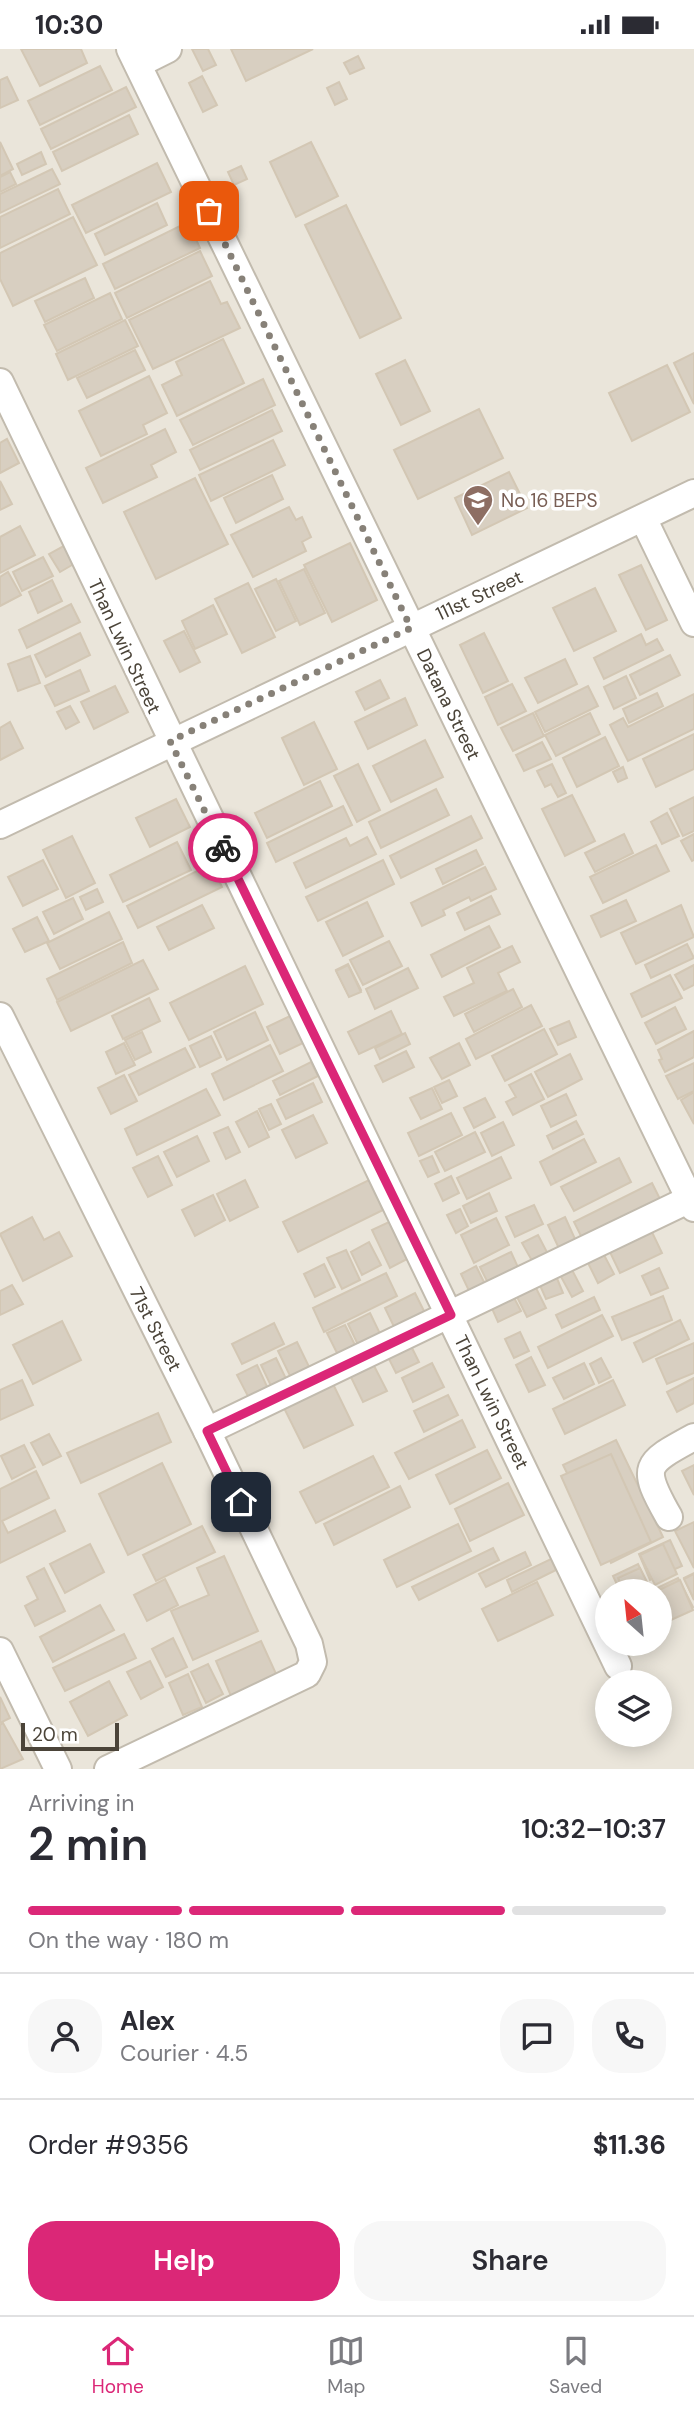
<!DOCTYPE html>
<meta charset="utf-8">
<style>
:root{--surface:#fff;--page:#f7f7f7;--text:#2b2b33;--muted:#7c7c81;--line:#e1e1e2;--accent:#db2777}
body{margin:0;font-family:"DM Sans",sans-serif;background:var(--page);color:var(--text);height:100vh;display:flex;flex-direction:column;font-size:26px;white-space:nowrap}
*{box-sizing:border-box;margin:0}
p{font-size:23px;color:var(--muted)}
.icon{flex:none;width:38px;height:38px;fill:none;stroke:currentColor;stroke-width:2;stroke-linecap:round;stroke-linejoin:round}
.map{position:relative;height:1720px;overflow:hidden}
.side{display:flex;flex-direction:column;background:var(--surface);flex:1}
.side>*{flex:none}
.needle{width:46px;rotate:333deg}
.buttons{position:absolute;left:595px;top:1530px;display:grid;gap:14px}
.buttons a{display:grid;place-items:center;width:77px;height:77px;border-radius:50%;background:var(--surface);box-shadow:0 4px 18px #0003;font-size:35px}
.scale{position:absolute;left:21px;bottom:18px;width:98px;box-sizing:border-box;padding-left:7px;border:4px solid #4b4439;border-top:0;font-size:19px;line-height:24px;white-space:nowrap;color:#4b4439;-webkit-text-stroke:5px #fff;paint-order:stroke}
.pin{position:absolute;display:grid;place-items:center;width:60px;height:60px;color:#fff;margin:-30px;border-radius:14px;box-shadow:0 4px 10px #0006}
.courier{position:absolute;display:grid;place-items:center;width:70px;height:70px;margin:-35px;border:5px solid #db2777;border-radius:50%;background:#fff;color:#222;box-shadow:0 2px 9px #0007}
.headline em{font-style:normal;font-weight:600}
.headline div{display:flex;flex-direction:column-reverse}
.headline{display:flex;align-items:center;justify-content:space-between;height:119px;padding:0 28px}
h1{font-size:46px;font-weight:600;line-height:52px}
.bar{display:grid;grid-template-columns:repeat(4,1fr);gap:10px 7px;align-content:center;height:84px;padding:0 28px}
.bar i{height:9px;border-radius:5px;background:var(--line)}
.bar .selected{background:var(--accent)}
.bar p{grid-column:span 4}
.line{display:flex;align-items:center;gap:18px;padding:0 28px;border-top:2px solid var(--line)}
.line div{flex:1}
.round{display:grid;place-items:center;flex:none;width:74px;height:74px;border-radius:28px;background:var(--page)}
.primary-button{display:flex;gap:14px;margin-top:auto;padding:14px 28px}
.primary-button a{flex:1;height:80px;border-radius:28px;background:var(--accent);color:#fff;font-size:28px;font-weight:600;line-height:80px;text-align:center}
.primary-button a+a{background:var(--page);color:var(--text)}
.status{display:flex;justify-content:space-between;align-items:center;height:49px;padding:0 35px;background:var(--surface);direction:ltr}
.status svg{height:19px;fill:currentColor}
.dock{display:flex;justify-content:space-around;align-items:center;height:98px;border-top:2px solid var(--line);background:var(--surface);font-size:19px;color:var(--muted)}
.dock a{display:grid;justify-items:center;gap:4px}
.dock .selected{color:var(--accent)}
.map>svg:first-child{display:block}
.residential{fill:#eae5da;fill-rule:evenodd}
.building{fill:#d8cfc1;stroke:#d3c7b4;stroke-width:2}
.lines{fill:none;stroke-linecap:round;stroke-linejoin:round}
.street-casing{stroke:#c2bbae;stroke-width:30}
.street{stroke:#fff;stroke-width:26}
.done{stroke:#878178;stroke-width:7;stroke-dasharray:0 12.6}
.route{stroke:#db2777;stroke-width:9}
.labels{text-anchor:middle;stroke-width:7;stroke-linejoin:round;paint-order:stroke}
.education-label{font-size:19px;fill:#785e54;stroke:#fff;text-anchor:start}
.street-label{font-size:19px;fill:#4b4439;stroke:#fff}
</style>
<div class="status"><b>10:30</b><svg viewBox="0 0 49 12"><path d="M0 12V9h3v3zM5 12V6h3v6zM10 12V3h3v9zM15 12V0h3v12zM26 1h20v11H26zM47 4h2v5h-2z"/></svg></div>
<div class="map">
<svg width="694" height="1720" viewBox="0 0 694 1720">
<rect width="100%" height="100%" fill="#f6f3ec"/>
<!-- residential -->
<path class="residential" d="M0,0h694v1720h-694zM607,1542h53v52h-53zM607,1633h53v52h-53z"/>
<!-- building -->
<g class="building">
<path d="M21,0h60l6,14 -47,23z"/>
<path d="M192,0h16l8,16 -13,6z"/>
<path d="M231,0h82l-67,32z"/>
<path d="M358,7l6,12 -14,6 -6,-11z"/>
<path d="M100,17l12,24 -72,35 -12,-24z"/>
<path d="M202,27l15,29 -14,7 -14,-29z"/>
<path d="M7,28l11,23 -18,8v-28z"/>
<path d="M339,33l8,17 -12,6 -8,-17z"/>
<path d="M126,38l10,20 -85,42 -10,-20z"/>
<path d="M129,66l9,19 -76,37 -9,-19z"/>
<path d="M0,93l13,27 -13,7z"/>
<path d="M311,93l27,54 -42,21 -26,-55z"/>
<path d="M41,103l5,12 -24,11 -5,-11z"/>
<path d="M157,114l14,29 -85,41 -14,-28z"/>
<path d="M241,117l6,13 -13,6 -6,-13z"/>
<path d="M52,120l8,15 -60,29v-19z"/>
<path d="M10,123l6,12 -16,8v-15z"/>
<path d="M58,140l12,25 -70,34v-31z"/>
<path d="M157,154l10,22 -62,30 -10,-21z"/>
<path d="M346,156l55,113 -41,20 -55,-113z"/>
<path d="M73,168l24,48 -84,41 -13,-27v-26z"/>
<path d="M188,173l12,26 -85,41 -12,-25z"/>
<path d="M200,202l12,25 -85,42 -12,-25z"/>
<path d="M85,229l9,20 -49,24 -10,-21z"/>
<path d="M210,232l11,23 6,-2 13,26 -87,41 -24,-49z"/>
<path d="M110,244l12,26 -65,32 -13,-26z"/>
<path d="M125,271l13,26 -70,34 -12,-26z"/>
<path d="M223,290l21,44 -67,33 -15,-31 20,-10 -6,-13z"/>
<path d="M135,301l10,20 -58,28 -10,-20z"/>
<path d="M694,304v51l-20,-41z"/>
<path d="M405,311l25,51 -29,14 -25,-51z"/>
<path d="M667,316l23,47 -58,29 -23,-48z"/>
<path d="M149,327l18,37 -24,12 4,9 -46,22 -22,-45z"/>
<path d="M263,330l12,26 -82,40 -13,-25z"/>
<path d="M479,360l24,49 -85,41 -24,-49z"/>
<path d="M272,361l10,21 -82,39 -10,-20z"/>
<path d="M165,380l11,23 -25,13 6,12 -54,26 -17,-35z"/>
<path d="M7,390l12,24 -19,10v-30z"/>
<path d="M273,391l12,25 -74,36 -12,-26z"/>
<path d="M509,423l18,36 -55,27 -17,-37z"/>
<path d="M272,426l11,24 -47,24 -12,-25z"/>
<path d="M195,429l33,66 -72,35 -32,-67z"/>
<path d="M0,432l12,23 -12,6z"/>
<path d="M289,458l7,13 6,-3 9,20 -9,5 4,9 -53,26 -22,-42z"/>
<path d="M20,477l15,29 -35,18v-36z"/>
<path d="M69,494l10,18 -19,11 -11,-18z"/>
<path d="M350,494l27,57 -45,22 -28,-57z"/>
<path d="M43,508l10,19 -31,15 -9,-19z"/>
<path d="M641,516l26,55 -21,10 -27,-55z"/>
<path d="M304,520l21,44 -25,12 -21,-44z"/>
<path d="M8,523l13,23 -21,11v-29z"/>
<path d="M276,530l20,42 -20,10 -21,-42z"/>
<path d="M52,531l10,21 -24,12 -9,-21z"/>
<path d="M248,534l27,54 -33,16 -27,-54z"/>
<path d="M595,539l21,43 -42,20 -21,-43z"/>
<path d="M71,555l9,18 -53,26 -8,-18z"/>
<path d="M213,556l14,29 -32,15 -13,-28z"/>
<path d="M184,582l16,31 -20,10 -16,-31z"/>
<path d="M80,584l10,22 -44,22 -11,-22z"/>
<path d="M484,584l24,48 -25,12 -23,-48z"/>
<path d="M641,585l5,11 11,-6 6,11 -59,29 -10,-21z"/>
<path d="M670,606l10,20 -40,20 -10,-20z"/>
<path d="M30,607l10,27 -22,8 -10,-27z"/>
<path d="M565,610l12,25 -39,19 -13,-25z"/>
<path d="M80,621l9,21 -34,15 -10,-20z"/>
<path d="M626,627l10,22 -22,11 -10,-22z"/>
<path d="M380,631l9,18 -24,12 -9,-18z"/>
<path d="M512,635l14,27 -28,14 -13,-28z"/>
<path d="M115,637l13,26 -34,17 -13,-27z"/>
<path d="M588,637l10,20 -53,26 -10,-20z"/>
<path d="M657,644l6,13 -34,17 -6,-14z"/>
<path d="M694,645v35l-66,32 -18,-36 13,-7 5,9z"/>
<path d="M405,649l12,27 -49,24 -13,-27z"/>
<path d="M70,657l9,16 -13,7 -9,-17z"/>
<path d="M533,664l11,23 -31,15 -12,-23z"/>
<path d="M590,664l10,21 -44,22 -11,-21z"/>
<path d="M10,673l13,26 -23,12v-32z"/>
<path d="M314,673l23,47 -33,16 -22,-47z"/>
<path d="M694,685v35l-38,18 -13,-28z"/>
<path d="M605,688l14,29 -42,21 -14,-29z"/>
<path d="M425,691l18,37 -52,25 -18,-36z"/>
<path d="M542,693l9,17 -27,12 -8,-16z"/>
<path d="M358,715l22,46 -23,12 -23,-46z"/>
<path d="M552,715l14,29 -8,4 -7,-13 -6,3 -8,-16z"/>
<path d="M623,718l4,11 -9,4 -5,-10z"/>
<path d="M320,732l12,25 -65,32 -12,-25z"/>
<path d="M436,740l13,26 -68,33 -12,-26z"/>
<path d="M572,746l23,46 -30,15 -23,-47z"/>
<path d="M694,748v34l-11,5 -13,-27z"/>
<path d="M176,750l14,28 -40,20 -14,-29z"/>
<path d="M343,757l9,19 -76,37 -9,-19z"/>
<path d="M667,764l12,23 -17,8 -11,-22z"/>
<path d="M471,767l11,22 -81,40 -11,-22z"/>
<path d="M624,785l9,19 -38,19 -10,-19z"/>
<path d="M694,785v26l-2,1 -11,-20z"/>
<path d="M72,787l23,47 -29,15 -23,-48z"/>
<path d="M367,788l9,17 -70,34 -12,-25 52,-25 4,8z"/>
<path d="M177,793l14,28 -68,32 -13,-27z"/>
<path d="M656,796l13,26 -66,32 -13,-26z"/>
<path d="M476,801l7,14 -40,20 -7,-15z"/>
<path d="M43,811l15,29 -35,17 -15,-29z"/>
<path d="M383,811l11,24 -76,37 -12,-24z"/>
<path d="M211,815l11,23 -84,41 -11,-22z"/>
<path d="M485,818l11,22 -25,12 -2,-4 -26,13 2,5 -23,11 -11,-23z"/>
<path d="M97,840l6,13 -17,8 -6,-13z"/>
<path d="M491,847l9,18 -35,16 -8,-17z"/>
<path d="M73,849l10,21 -29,15 -11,-22z"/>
<path d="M626,851l10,21 -35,16 -10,-21z"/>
<path d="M367,853l16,34 -40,20 -17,-34z"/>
<path d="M202,856l12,23 -45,22 -12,-23z"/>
<path d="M681,856l13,32 -58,27 -15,-31z"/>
<path d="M109,863l13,27 -62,30 -13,-26z"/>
<path d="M37,868l12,24 -24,11 -12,-23z"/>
<path d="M489,877l11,21 -58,30 -11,-22z"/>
<path d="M389,892l13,25 -39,19 -13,-25z"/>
<path d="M123,893l9,21 -75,37 -10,-21z"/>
<path d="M687,895l7,14 -43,20 -6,-13z"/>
<path d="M512,897l8,16 -22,11 9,18 -53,25 -10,-19 30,-14 -7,-15z"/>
<path d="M143,911l15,29 -87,42 -14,-29z"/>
<path d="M348,915l13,26 -12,6 -13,-26z"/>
<path d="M348,916l13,27 -12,5 -13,-26z"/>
<path d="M694,916v20l-10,5 -9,-15z"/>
<path d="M245,917l18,38 -74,36 -19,-37z"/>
<path d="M408,919l10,20 -43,21 -9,-20z"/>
<path d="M670,926l12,23 -40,19 -11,-23z"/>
<path d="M513,940l9,18 -48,25 -9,-18z"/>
<path d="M149,949l11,23 -37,18 -11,-23z"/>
<path d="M531,956l11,21 -66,33 -10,-20z"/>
<path d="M675,958l11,22 -30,15 -11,-21z"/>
<path d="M391,962l11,23 -43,20 -11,-22z"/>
<path d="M255,963l13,28 -41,20 -13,-28z"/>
<path d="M290,967l13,27 -23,11 -13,-27z"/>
<path d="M569,972l7,16 -18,8 -8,-16z"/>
<path d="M544,980l13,25 -52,27 -13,-25z"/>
<path d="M694,982v26l-29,15 -6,-12 3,-1 -4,-9z"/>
<path d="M142,983l9,20 -16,8 -10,-20z"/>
<path d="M405,984l5,11 -30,15 -5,-11z"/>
<path d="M211,987l10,21 -21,10 -10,-21z"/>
<path d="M124,994l11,22 -19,9 -10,-22z"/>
<path d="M459,994l11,22 -28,14 -12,-21z"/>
<path d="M270,996l13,26 -59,29 -12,-26z"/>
<path d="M185,999l10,19 -56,28 -10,-20z"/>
<path d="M406,1002l8,16 -31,15 -8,-16z"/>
<path d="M570,1005l12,25 -34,18 -13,-25z"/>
<path d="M311,1013l7,14 -38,19 -7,-14z"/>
<path d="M694,1014v28l-16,8 -12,-23z"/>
<path d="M531,1025l13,25 -31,16 -7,-13 10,-5 -7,-12z"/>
<path d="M124,1026l13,26 -26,13 -13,-26z"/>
<path d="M449,1031l8,16 -15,7 -8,-16z"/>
<path d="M313,1034l9,19 -36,17 -9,-19z"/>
<path d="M432,1039l10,21 -21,10 -11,-21z"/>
<path d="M206,1040l14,26 -83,40 -12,-26z"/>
<path d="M694,1043v32l-13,-24z"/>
<path d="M566,1045l10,21 -25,12 -10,-21z"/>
<path d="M485,1049l10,19 -21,11 -10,-20z"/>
<path d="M271,1055l10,20 -12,6 -10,-21z"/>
<path d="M257,1062l12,26 -20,10 -13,-25z"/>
<path d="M451,1064l11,22 -43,21 -11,-23z"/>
<path d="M313,1066l14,28 -31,15 -14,-28z"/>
<path d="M576,1072l7,13 -30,15 -6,-13z"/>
<path d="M503,1073l11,23 -22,11 -11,-23z"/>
<path d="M228,1078l12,25 -14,7 -12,-26z"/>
<path d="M475,1083l10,20 -40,19 -10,-19z"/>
<path d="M197,1087l12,25 -32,16 -13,-25z"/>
<path d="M584,1090l12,23 -45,23 -11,-23z"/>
<path d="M158,1107l14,29 -24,12 -15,-29z"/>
<path d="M432,1107l7,16 -11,5 -8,-16z"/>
<path d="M501,1108l10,21 -44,21 -10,-21z"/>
<path d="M619,1109l12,24 -57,29 -13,-24z"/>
<path d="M451,1127l8,17 -16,8 -8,-17z"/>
<path d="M245,1131l13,27 -28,14 -13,-27z"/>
<path d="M369,1131l14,30 -85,42 -15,-30z"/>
<path d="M652,1134l11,22 -78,39 -11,-22z"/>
<path d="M489,1144l8,18 -26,12 -8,-17z"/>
<path d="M213,1146l12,25 -30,16 -13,-26z"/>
<path d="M534,1156l9,19 -28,13 -9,-20z"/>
<path d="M460,1160l8,17 -12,7 -9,-18z"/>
<path d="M32,1168l12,23 15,-8 13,24 -49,25 -23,-47z"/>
<path d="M565,1168l15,33 -17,7 -15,-32z"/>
<path d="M496,1169l13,27 -35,18 -13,-28z"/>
<path d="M389,1173l18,37 -17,9 -18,-38z"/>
<path d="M650,1179l12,25 -42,20 -12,-25z"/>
<path d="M538,1186l12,23 -15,8 -13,-23z"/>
<path d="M369,1193l12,23 -19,10 -11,-23z"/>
<path d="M346,1201l14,30 -18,9 -15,-31z"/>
<path d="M511,1203l10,22 -30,15 -11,-22z"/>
<path d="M604,1206l10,19 -16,9 -10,-20z"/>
<path d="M324,1215l11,23 -20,10 -11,-23z"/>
<path d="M476,1217l11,22 -16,7 -10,-21z"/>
<path d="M571,1219l12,23 -11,6 -13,-24z"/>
<path d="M659,1219l9,20 -17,7 -9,-19z"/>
<path d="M386,1224l11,23 -73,36 -11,-24z"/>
<path d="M556,1227l7,17 -17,6 -7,-16z"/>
<path d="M533,1233l13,26 -19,9 -13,-26z"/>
<path d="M12,1236l11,19 -23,11v-24z"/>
<path d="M415,1244l13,26 -31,14 -12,-25z"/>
<path d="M512,1245l9,17 -23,11 -8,-18z"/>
<path d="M663,1247l9,24 -50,20 -10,-23z"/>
<path d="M594,1248l6,13 -38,18 -6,-13z"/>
<path d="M370,1264l14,29 -22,11 -14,-29z"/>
<path d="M602,1266l11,21 -65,32 -10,-21z"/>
<path d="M680,1271l9,19 -46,23 -9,-19z"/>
<path d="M62,1272l19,39 -48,24 -20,-39z"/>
<path d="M274,1274l10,21 -42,20 -10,-20z"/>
<path d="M345,1276l14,28 -18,8 -14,-28z"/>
<path d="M520,1283l9,19 -15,7 -9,-19z"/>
<path d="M297,1293l16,33 -19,9 -16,-33z"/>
<path d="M694,1294v30l-27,11 -11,-25z"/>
<path d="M410,1295l9,18 -23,11 -9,-18z"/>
<path d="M531,1308l14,28 -16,7 -13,-27z"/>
<path d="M276,1309l13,27 -15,7 -13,-27z"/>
<path d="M601,1309l10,19 -12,6 -9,-19z"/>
<path d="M371,1311l16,31 -24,11 -15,-31z"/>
<path d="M432,1314l12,24 -31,15 -11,-24z"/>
<path d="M584,1314l10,21 -30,15 -11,-21z"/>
<path d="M257,1316l13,28 -19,9 -14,-27z"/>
<path d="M694,1329v25l-17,9 -10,-20z"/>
<path d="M22,1331l11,25 -33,15v-30z"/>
<path d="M613,1331l12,25 -60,29 -12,-25z"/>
<path d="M332,1333l21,43 -49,23 -21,-42z"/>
<path d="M448,1346l10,20 -34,17 -10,-21z"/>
<path d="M158,1364l13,29 -90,41 -14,-30z"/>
<path d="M462,1371l13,27 -66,32 -14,-26z"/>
<path d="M49,1385l12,22 -18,9 -12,-22z"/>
<path d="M616,1391l47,97 -52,26 -48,-98z"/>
<path d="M24,1396l11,22 -23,12 -11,-23z"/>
<path d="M487,1401l14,28 -51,26 -14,-29z"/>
<path d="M611,1405l40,88 -50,23 -40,-89z"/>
<path d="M373,1407l16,31 -73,36 -16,-31z"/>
<path d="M162,1414l29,61 -63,31 -29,-61z"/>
<path d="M694,1416v30l-12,-24z"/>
<path d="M36,1422l13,27 -47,23 6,12 47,-23 10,21 -65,32v-74z"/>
<path d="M508,1434l16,32 -54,26 -15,-32z"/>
<path d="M400,1437l10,21 -76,38 -10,-21z"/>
<path d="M694,1473v46l-19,-37z"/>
<path d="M458,1475l13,27 -74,36 -13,-27z"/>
<path d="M202,1477l13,26 -59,29 -13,-26z"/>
<path d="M670,1491l12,26 -32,14 -11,-26z"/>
<path d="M90,1495l14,28 -39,21 -15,-29z"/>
<path d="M663,1495l14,30 -22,11 -15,-30z"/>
<path d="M493,1499l6,12 -80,40 -7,-13z"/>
<path d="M525,1503l6,13 -45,22 -7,-13z"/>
<path d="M224,1507l34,75 -65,29 -22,-49 38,-16 -12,-27z"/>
<path d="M551,1510l5,11 -44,22 -5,-12z"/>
<path d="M638,1515l10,22 -9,5h-19l-7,-15z"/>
<path d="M44,1519l21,43 -30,15 -10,-20 13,-7 -11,-22z"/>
<path d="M640,1519l8,16 -24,7 -6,-13z"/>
<path d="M694,1524v27l-10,-22z"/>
<path d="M694,1525v25l-10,-20z"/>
<path d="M678,1529l15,29 -33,16v-32h-9z"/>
<path d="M165,1530l13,26 -31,16 -13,-26z"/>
<path d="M680,1531l13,30 -33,15v-34h-3z"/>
<path d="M537,1533l16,33 -55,26 -16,-32z"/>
<path d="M100,1556l14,25 -61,32 -13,-25z"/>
<path d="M124,1585l12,24 -71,33 -12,-23z"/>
<path d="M173,1589l14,29 -21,10 -14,-28z"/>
<path d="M261,1592l16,35 -46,20 -15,-35z"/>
<path d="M150,1612l13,26 -22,12 -14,-27z"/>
<path d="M208,1615l15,30 -17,9 -15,-31z"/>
<path d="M188,1625l14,33 -19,8 -14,-32z"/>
<path d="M109,1632l18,34 -39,21 -18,-34z"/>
<path d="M0,1648l10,21 -10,5z"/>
<path d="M3,1674l20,36 -23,10v-44z"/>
</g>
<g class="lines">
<!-- street casing -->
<g class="street-casing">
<g id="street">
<path d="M130,0l564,1159"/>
<path d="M138,15l30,-15"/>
<path d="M0,333l618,1284"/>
<path d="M643,469l51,105"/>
<path d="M0,776l694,-332"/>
<path d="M0,967l207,415 102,213 4,18 -6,12 -199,95"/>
<path d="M207,1382l487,-234"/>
<path d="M669,1468c-29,-51 -25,-53 25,-80"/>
<path d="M0,1602l58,118"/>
</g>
</g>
<!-- street -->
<use href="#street" class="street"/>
</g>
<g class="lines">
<!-- done -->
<path class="done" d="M209,162l202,417 -241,113 53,107"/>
<!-- route -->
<path class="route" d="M223,799l228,467 -244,116 34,71"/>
</g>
<!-- icons -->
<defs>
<g id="school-pin" transform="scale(1.575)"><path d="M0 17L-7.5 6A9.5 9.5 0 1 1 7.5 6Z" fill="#8d6e63" stroke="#fff"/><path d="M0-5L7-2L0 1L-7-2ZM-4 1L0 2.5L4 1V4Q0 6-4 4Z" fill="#fff"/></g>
</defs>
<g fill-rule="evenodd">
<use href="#school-pin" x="478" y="451"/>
</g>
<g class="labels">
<!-- education labels -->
<g class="education-label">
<text x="501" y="458">No 16 BEPS</text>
</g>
<!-- street labels -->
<g class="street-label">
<text transform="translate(479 546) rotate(-25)" y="7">111st Street</text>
<text transform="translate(125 597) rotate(65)" y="7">Than Lwin Street</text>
<text transform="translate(449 655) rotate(64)" y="7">Datana Street</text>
<text transform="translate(156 1280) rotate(63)" y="7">71st Street</text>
<text transform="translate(492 1353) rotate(64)" y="7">Than Lwin Street</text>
</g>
</g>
</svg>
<div class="buttons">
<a><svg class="needle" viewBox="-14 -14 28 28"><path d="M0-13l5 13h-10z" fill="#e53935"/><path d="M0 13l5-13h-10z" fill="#7c7c81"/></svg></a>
<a><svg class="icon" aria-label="layers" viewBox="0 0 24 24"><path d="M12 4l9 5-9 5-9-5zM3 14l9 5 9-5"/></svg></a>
</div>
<div class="scale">20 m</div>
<div class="pin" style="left:209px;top:162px;background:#ea580c"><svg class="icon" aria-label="bag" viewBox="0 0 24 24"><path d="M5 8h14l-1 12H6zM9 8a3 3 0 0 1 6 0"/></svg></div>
<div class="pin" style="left:241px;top:1453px;background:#1f2937"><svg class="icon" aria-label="home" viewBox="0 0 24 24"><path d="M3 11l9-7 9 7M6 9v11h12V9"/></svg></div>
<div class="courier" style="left:223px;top:799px"><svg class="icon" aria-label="bike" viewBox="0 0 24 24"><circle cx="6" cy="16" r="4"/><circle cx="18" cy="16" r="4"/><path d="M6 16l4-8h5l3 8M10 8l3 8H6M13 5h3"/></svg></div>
</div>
<section class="side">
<div class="headline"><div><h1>2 min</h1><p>Arriving in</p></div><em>10:32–10:37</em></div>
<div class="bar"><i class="selected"></i><i class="selected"></i><i class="selected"></i><i></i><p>On the way · 180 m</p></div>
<div class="line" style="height:126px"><a class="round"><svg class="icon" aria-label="person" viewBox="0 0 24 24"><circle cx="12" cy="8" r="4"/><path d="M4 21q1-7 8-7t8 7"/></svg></a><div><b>Alex</b><p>Courier · 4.5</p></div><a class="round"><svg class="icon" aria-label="chat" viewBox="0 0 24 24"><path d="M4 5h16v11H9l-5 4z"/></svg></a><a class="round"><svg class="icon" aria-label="phone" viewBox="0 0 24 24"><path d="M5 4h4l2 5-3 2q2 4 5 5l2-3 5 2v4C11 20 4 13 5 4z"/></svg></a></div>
<div class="line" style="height:91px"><div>Order #9356</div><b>$11.36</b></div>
<div class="primary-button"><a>Help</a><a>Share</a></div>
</section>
<nav class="dock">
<a class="selected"><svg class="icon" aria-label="home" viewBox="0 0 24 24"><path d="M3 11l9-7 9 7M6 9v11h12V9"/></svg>Home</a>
<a><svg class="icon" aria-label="map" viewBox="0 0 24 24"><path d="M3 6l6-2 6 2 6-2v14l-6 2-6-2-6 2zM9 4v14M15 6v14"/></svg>Map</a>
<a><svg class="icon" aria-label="saved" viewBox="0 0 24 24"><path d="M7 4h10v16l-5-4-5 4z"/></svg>Saved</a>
</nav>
